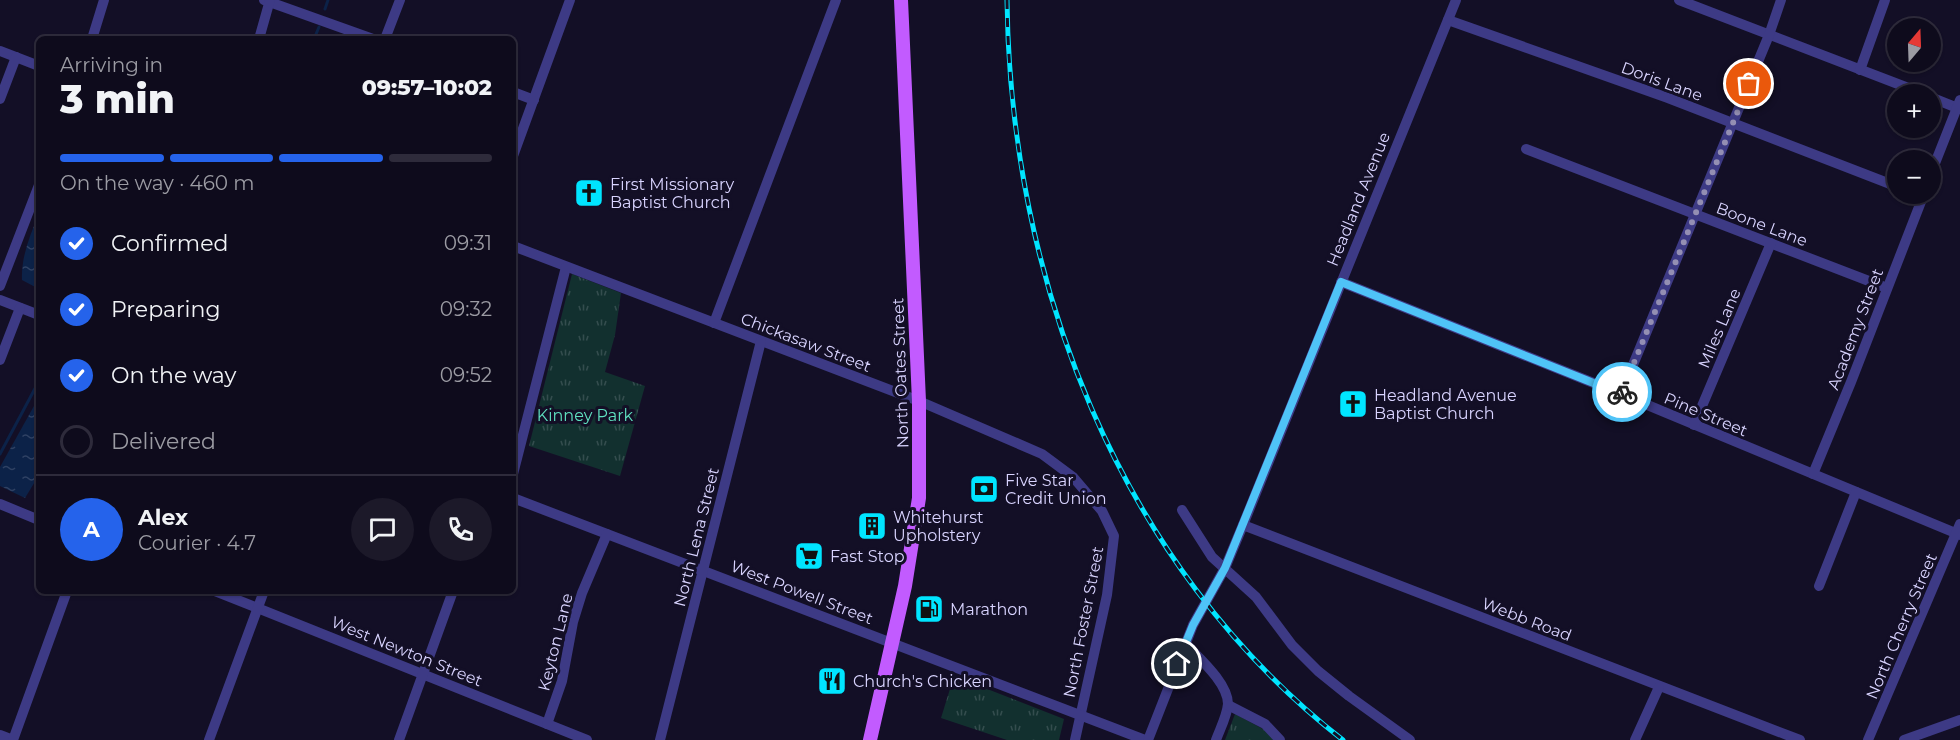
<!DOCTYPE html>
<meta charset="utf-8">
<style>
:root{--surface:#0e0b1c;--page:#1c1929;--text:#f1f3f6;--muted:#9b9ba3;--line:#2e2b3b;--accent:#2563eb}
body{margin:0;font-family:Montserrat,sans-serif;background:var(--page);color:var(--text);height:100vh;display:flex;flex-direction:column;font-size:22px;white-space:nowrap}
*{box-sizing:border-box;margin:0}
p{font-size:20px;color:var(--muted)}
.icon{flex:none;width:33px;height:33px;fill:none;stroke:currentColor;stroke-width:2;stroke-linecap:round;stroke-linejoin:round}
.map{position:relative;flex:1;overflow:hidden}
.sheet{position:absolute;left:36px;top:36px;width:480px;height:558px;display:flex;flex-direction:column;background:var(--surface);border-radius:9px;box-shadow:0 2px 4px #0004,0 0 0 2px var(--line)}
.sheet>*{flex:none}
.needle{width:39px;rotate:19deg}
.controls{position:absolute;left:1887px;top:18px;display:grid;gap:12px}
.controls a{display:grid;place-items:center;width:54px;height:54px;border-radius:50%;background:var(--surface);box-shadow:0 2px 4px #0004,0 0 0 2px var(--line);font-size:30px}
.pin{position:absolute;display:grid;place-items:center;width:51px;height:51px;color:#fff;margin:-26px;border:3px solid #fff;border-radius:50%;box-shadow:0 2px 6px #0007}
.courier{position:absolute;display:grid;place-items:center;width:60px;height:60px;margin:-30px;border:4px solid #4fc3f7;border-radius:50%;background:#fff;color:#222;box-shadow:0 2px 8px #0007}
.summary em{font-style:normal;font-weight:800}
.summary div{display:flex;flex-direction:column-reverse}
.summary{display:flex;align-items:center;justify-content:space-between;height:102px;padding:0 24px}
h1{font-size:39px;font-weight:800;line-height:45px}
.bar{display:grid;grid-template-columns:repeat(4,1fr);gap:9px 6px;align-content:center;height:72px;padding:0 24px}
.bar i{height:8px;border-radius:4px;background:var(--line)}
.bar .active{background:var(--accent)}
.bar p{grid-column:span 4}
.line{display:flex;align-items:center;gap:15px;padding:0 24px;border-top:2px solid var(--line)}
.line div{flex:1}
.round{display:grid;place-items:center;flex:none;width:63px;height:63px;border-radius:32px;background:var(--page)}
ol{padding:0 24px;list-style:none}
li{display:flex;align-items:center;gap:18px;height:66px}
li p{margin-inline-start:auto}
li .icon{padding:6px;border-radius:50%;background:var(--accent);color:#fff;stroke-width:4}
li:last-child{color:var(--muted)}
li i{width:33px;height:33px;border:3px solid var(--line);border-radius:50%}
.map>svg:first-child{display:block}
.park{fill:url(#park-tufts)}
.water{fill:url(#water-ripples)}
.lines{fill:none;stroke-linecap:round;stroke-linejoin:round}
.stream{stroke:#0c2248;stroke-width:3}
.minor{stroke:#3d3a85;stroke-width:10}
.major{stroke:#c25bff;stroke-width:14}
.rail-casing{stroke:#00e5ff;stroke-width:5}
.rail{stroke:#130f26;stroke-width:3;stroke-dasharray:9;stroke-linecap:butt}
.done{stroke:#948fb3;stroke-width:6;stroke-dasharray:0 10.8}
.route{stroke:#4fc3f7;stroke-width:8}
.labels{text-anchor:middle;stroke-width:6;stroke-linejoin:round;paint-order:stroke}
.street-label{font-size:16px;fill:#d9d4ff;stroke:#130f26}
.poi-label{font-size:16px;fill:#d9d4ff;stroke:#130f26;text-anchor:start}
.park-label{font-size:16px;fill:#5fe0c0;stroke:#130f26}
</style>
<div class="map">
<svg width="1960" height="740" viewBox="0 0 1960 740">
<defs>
<pattern id="park-tufts" width="24" height="20" patternUnits="userSpaceOnUse" patternTransform="scale(1.5)"><rect width="24" height="20" fill="#12302f"/><path d="M3 7l-1-3M5 7V3M7 7l1-3M15 17l-1-3M17 17v-4M19 17l1-3" fill="none" stroke="#344d4e"/></pattern>
<pattern id="water-ripples" width="26" height="14" patternUnits="userSpaceOnUse" patternTransform="scale(1.5)"><rect width="26" height="14" fill="#0c2248"/><path d="M2 4q2-2 4 0t4 0M15 11q2-2 4 0t4 0" fill="none" stroke="#2f4163"/></pattern>
</defs>
<rect width="100%" height="100%" fill="#130f26"/>
<!-- park -->
<g class="park">
<path d="M572,274l49,19 -6,42 -10,37 40,14 -25,90 -91,-30z"/>
<path d="M954,676l110,43 -5,21h-52l-66,-22z"/>
<path d="M1235,714l28,15 12,11h-50z"/>
</g>
<!-- water -->
<g class="water">
<path d="M39,214v75l-17,-9c-1,-23 8,-45 17,-66z"/>
<path d="M39,397v78l-14,23 -25,-12v-19z"/>
</g>
<g class="lines">
<!-- stream -->
<g class="stream">
<path d="M325,9l3,-9"/>
<path d="M314,39l5,-12"/>
<path d="M0,454l39,-73"/>
</g>
<!-- minor -->
<g class="minor">
<path d="M264,0l109,39"/>
<path d="M1679,0l245,94"/>
<path d="M1448,20l220,78 230,89"/>
<path d="M92,39l12,-39"/>
<path d="M259,39l11,-39"/>
<path d="M385,39l15,-39"/>
<path d="M0,51l39,15"/>
<path d="M1860,70l25,-70"/>
<path d="M513,92l21,8"/>
<path d="M1930,97l30,12"/>
<path d="M0,99l16,-42"/>
<path d="M1526,149l361,139"/>
<path d="M513,156l57,-156"/>
<path d="M1930,176l30,-76"/>
<path d="M513,246l406,155 123,53 31,23 29,34 12,25 -7,59 -32,145"/>
<path d="M1341,282l280,112 339,141"/>
<path d="M0,286l39,-101"/>
<path d="M0,300l39,15"/>
<path d="M714,323l122,-323"/>
<path d="M0,360l20,-52"/>
<path d="M1621,394l148,-359 12,-35"/>
<path d="M1694,425l77,-182"/>
<path d="M513,474l53,-207"/>
<path d="M1813,474l38,-92 73,-188"/>
<path d="M513,498l632,242"/>
<path d="M0,504l39,16"/>
<path d="M1182,510l30,47 44,40 36,48 26,26 31,25 61,44"/>
<path d="M1243,525l557,215"/>
<path d="M1819,586l37,-94"/>
<path d="M215,591l372,149"/>
<path d="M1185,643c14,15 43,40 43,61 -1,12 -8,25 -12,36"/>
<path d="M1228,705l37,19 15,16"/>
<path d="M547,724l15,-43 11,-59 9,-29 25,-59"/>
<path d="M0,735l13,5"/>
<path d="M13,740l54,-149"/>
<path d="M209,740l55,-149"/>
<path d="M399,740l54,-149"/>
<path d="M660,740l101,-399"/>
<path d="M1148,740l45,-115 32,-57 18,-43 213,-525"/>
<path d="M1635,740l24,-53"/>
<path d="M1868,740l92,-216"/>
<path d="M1904,740l56,-20"/>
</g>
<!-- major -->
<path class="major" d="M870,740l35,-154 14,-88v-97l-18,-401"/>
<!-- rail casing -->
<g class="rail-casing">
<path id="rail" d="M1007,0c3,279 111,565 336,740"/>
</g>
<!-- rail -->
<use href="#rail" class="rail"/>
</g>
<g class="lines">
<!-- done -->
<path class="done" d="M1622,392l127,-308"/>
<!-- route -->
<path class="route" d="M1177,664l16,-39 32,-57 116,-286 280,112 1,-2"/>
</g>
<!-- icons -->
<defs>
<g id="church-square" transform="scale(1.5)"><rect x="-9" y="-9" width="18" height="18" rx="4" fill="#00e5ff" stroke="#130f26"/><path d="M-1.2-6h2.4v3.5h3.3v2.4h-3.3V6h-2.4V-.1h-3.3v-2.4h3.3Z" fill="#111"/></g>
<g id="bank-square" transform="scale(1.5)"><rect x="-9" y="-9" width="18" height="18" rx="4" fill="#00e5ff" stroke="#130f26"/><path d="M-6-4H6V4H-6ZM0-2.3a2.3 2.3 0 1 0 0 4.6a2.3 2.3 0 1 0 0-4.6Z" fill="#111"/></g>
<g id="building-square" transform="scale(1.5)"><rect x="-9" y="-9" width="18" height="18" rx="4" fill="#00e5ff" stroke="#130f26"/><path d="M-4-6H4V6H1V3H-1V6H-4ZM-2.5-4.3h1.7v1.8h-1.7ZM.8-4.3h1.7v1.8H.8ZM-2.5-1h1.7V.8h-1.7ZM.8-1h1.7V.8H.8Z" fill="#111"/></g>
<g id="supermarket-square" transform="scale(1.5)"><rect x="-9" y="-9" width="18" height="18" rx="4" fill="#00e5ff" stroke="#130f26"/><path d="M-6-5.5h2.5l.6 2H6L4.5 2H-2.5L-4.4-4H-6ZM-1.5 3.2a1.3 1.3 0 1 0 .1 0ZM3 3.2a1.3 1.3 0 1 0 .1 0Z" fill="#111"/></g>
<g id="fuel-square" transform="scale(1.5)"><rect x="-9" y="-9" width="18" height="18" rx="4" fill="#00e5ff" stroke="#130f26"/><path d="M-5.5-6h7V0h2V4h1.3V-2.5L3-4.5l.8-.8L6-3V5H2.5V1h-1V6h-7ZM-4.2-4.7v3.2H.2V-4.7Z" fill="#111"/></g>
<g id="restaurant-square" transform="scale(1.5)"><rect x="-9" y="-9" width="18" height="18" rx="4" fill="#00e5ff" stroke="#130f26"/><path d="M-5-6h1v4h1v-4h1v4h1v-4h1v5L-1.5 .5V6h-2V.5L-5-1ZM5-6V6H3V1.5H1.5Q1.5-4 5-6Z" fill="#111"/></g>
</defs>
<g fill-rule="evenodd">
<use href="#church-square" x="589" y="193"/>
<use href="#church-square" x="1353" y="404"/>
<use href="#bank-square" x="984" y="489"/>
<use href="#building-square" x="872" y="526"/>
<use href="#supermarket-square" x="809" y="556"/>
<use href="#fuel-square" x="929" y="609"/>
<use href="#restaurant-square" x="832" y="681"/>
</g>
<g class="labels">
<!-- street labels -->
<g class="street-label">
<text transform="translate(1662 81) rotate(20)" y="6">Doris Lane</text>
<text transform="translate(1358 199) rotate(-68)" y="6">Headland Avenue</text>
<text transform="translate(1762 224) rotate(21)" y="6">Boone Lane</text>
<text transform="translate(1719 328) rotate(-67)" y="6">Miles Lane</text>
<text transform="translate(1855 329) rotate(-69)" y="6">Academy Street</text>
<text transform="translate(806 342) rotate(21)" y="6">Chickasaw Street</text>
<text transform="translate(900 373) rotate(-92)" y="6">North Oates Street</text>
<text transform="translate(1706 414) rotate(23)" y="6">Pine Street</text>
<text transform="translate(696 537) rotate(-76)" y="6">North Lena Street</text>
<text transform="translate(802 592) rotate(21)" y="6">West Powell Street</text>
<text transform="translate(1527 619) rotate(21)" y="6">Webb Road</text>
<text transform="translate(1083 622) rotate(-79)" y="6">North Foster Street</text>
<text transform="translate(1901 626) rotate(-67)" y="6">North Cherry Street</text>
<text transform="translate(555 642) rotate(-76)" y="6">Keyton Lane</text>
<text transform="translate(407 651) rotate(22)" y="6">West Newton Street</text>
</g>
<!-- poi labels -->
<g class="poi-label">
<text x="610" y="190">First Missionary<tspan x="610" dy="18">Baptist Church</tspan></text>
<text x="1374" y="401">Headland Avenue<tspan x="1374" dy="18">Baptist Church</tspan></text>
<text x="1005" y="486">Five Star<tspan x="1005" dy="18">Credit Union</tspan></text>
<text x="893" y="523">Whitehurst<tspan x="893" dy="18">Upholstery</tspan></text>
<text x="830" y="562">Fast Stop</text>
<text x="950" y="615">Marathon</text>
<text x="853" y="687">Church's Chicken</text>
</g>
<!-- park labels -->
<g class="park-label">
<text x="585" y="421">Kinney Park</text>
</g>
</g>
</svg>
<div class="controls">
<a><svg class="needle" viewBox="-14 -14 28 28"><path d="M0-13l5 13h-10z" fill="#e53935"/><path d="M0 13l5-13h-10z" fill="#9b9ba3"/></svg></a>
<a>+</a>
<a>−</a>
</div>
<div class="pin" style="left:1749px;top:84px;background:#ea580c"><svg class="icon" aria-label="bag" viewBox="0 0 24 24"><path d="M5 8h14l-1 12H6zM9 8a3 3 0 0 1 6 0"/></svg></div>
<div class="pin" style="left:1177px;top:664px;background:#1f2937"><svg class="icon" aria-label="home" viewBox="0 0 24 24"><path d="M3 11l9-7 9 7M6 9v11h12V9"/></svg></div>
<div class="courier" style="left:1622px;top:392px"><svg class="icon" aria-label="bike" viewBox="0 0 24 24"><circle cx="6" cy="16" r="4"/><circle cx="18" cy="16" r="4"/><path d="M6 16l4-8h5l3 8M10 8l3 8H6M13 5h3"/></svg></div>
<section class="sheet">
<div class="summary"><div><h1>3 min</h1><p>Arriving in</p></div><em>09:57–10:02</em></div>
<div class="bar"><i class="active"></i><i class="active"></i><i class="active"></i><i></i><p>On the way · 460 m</p></div>
<ol>
<li><svg class="icon" aria-label="check" viewBox="0 0 24 24"><path d="M5 12l5 5 9-10"/></svg>Confirmed<p>09:31</p></li>
<li><svg class="icon" aria-label="check" viewBox="0 0 24 24"><path d="M5 12l5 5 9-10"/></svg>Preparing<p>09:32</p></li>
<li><svg class="icon" aria-label="check" viewBox="0 0 24 24"><path d="M5 12l5 5 9-10"/></svg>On the way<p>09:52</p></li>
<li><i></i>Delivered</li>
</ol>
<div class="line" style="height:108px"><b class="round" style="background:var(--accent);color:#fff">A</b><div><b>Alex</b><p>Courier · 4.7</p></div><a class="round"><svg class="icon" aria-label="chat" viewBox="0 0 24 24"><path d="M4 5h16v11H9l-5 4z"/></svg></a><a class="round"><svg class="icon" aria-label="phone" viewBox="0 0 24 24"><path d="M5 4h4l2 5-3 2q2 4 5 5l2-3 5 2v4C11 20 4 13 5 4z"/></svg></a></div>
</section>
</div>
